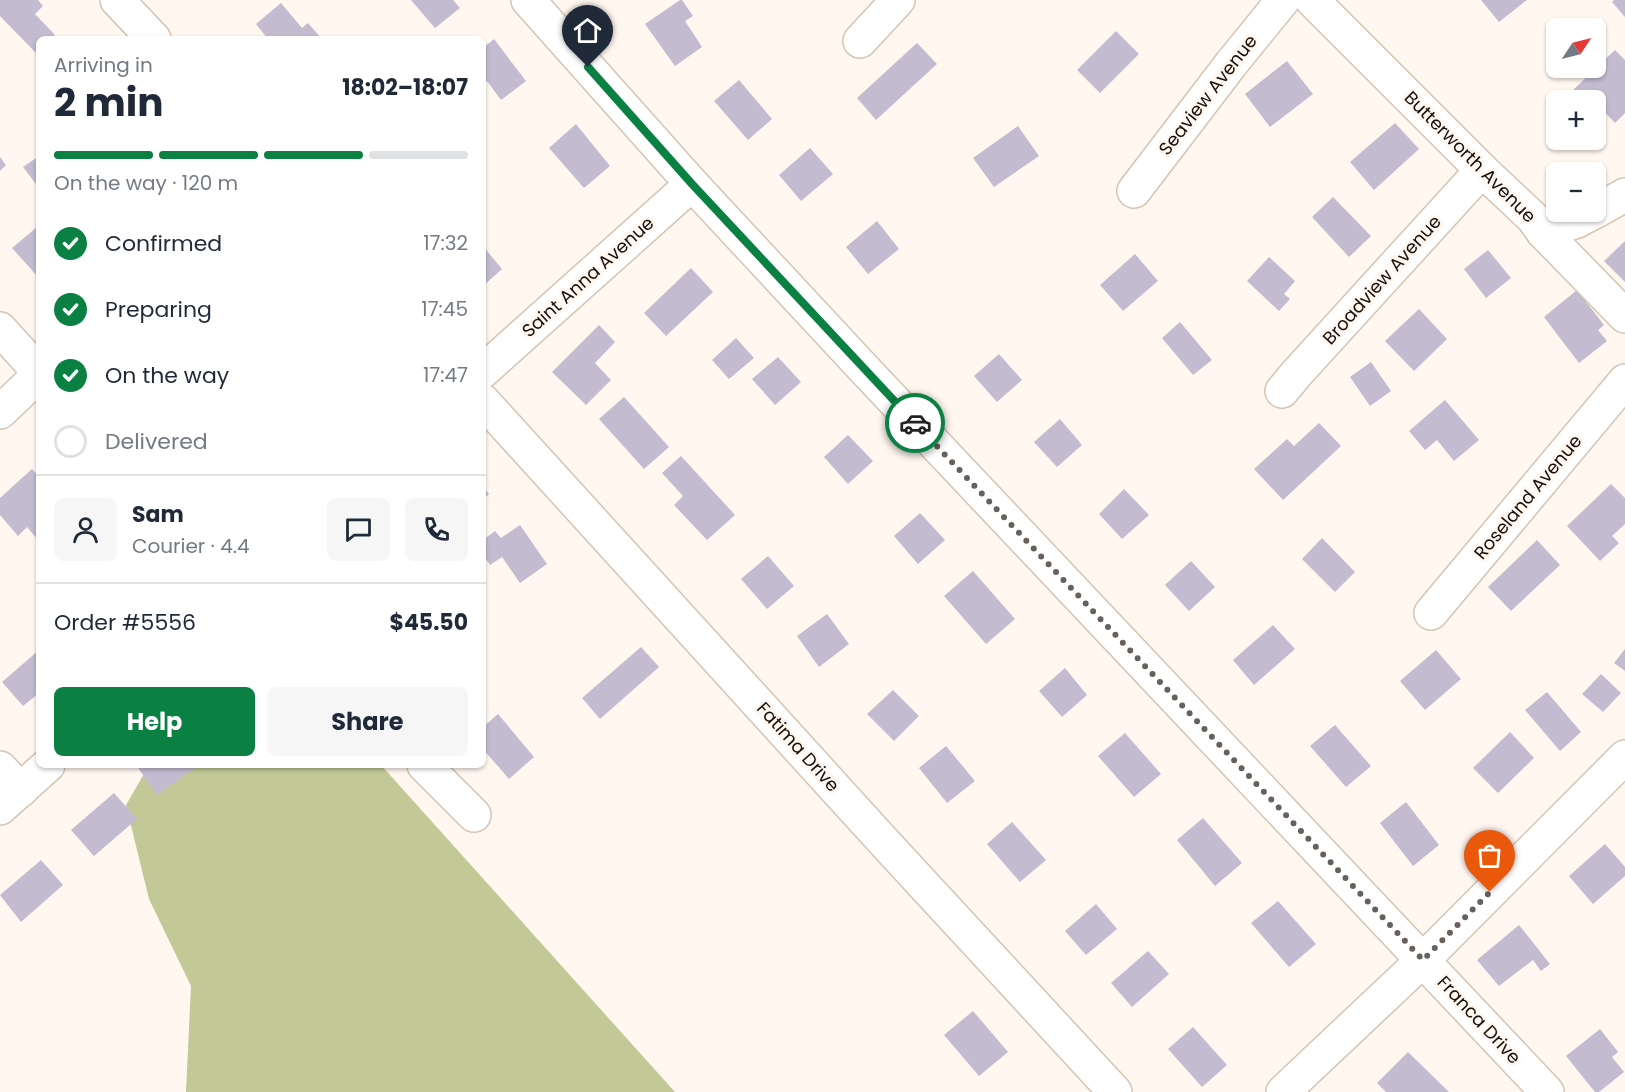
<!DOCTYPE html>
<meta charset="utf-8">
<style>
:root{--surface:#fff;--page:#f6f6f7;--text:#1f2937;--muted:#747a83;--line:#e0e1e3;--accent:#0b8043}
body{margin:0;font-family:Poppins,sans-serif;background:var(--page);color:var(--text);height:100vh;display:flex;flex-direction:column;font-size:22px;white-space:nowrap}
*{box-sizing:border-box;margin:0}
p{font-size:20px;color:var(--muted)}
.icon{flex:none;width:33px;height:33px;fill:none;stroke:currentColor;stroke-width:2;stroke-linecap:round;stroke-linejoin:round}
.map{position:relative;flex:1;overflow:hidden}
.side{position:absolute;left:36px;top:36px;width:450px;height:732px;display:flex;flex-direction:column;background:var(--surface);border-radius:9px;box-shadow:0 2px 4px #0004}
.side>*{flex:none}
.needle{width:39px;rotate:55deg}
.buttons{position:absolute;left:1546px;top:18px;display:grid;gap:12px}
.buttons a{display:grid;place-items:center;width:60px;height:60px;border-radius:9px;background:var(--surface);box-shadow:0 2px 4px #0004;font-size:30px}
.pin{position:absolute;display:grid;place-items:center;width:51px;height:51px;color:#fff;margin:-62px -26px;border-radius:50% 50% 50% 0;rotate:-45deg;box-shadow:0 0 6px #0007}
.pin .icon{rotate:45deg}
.courier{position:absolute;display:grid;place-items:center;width:60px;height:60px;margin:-30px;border:4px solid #0b8043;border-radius:50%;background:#fff;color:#222;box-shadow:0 2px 8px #0007}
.head em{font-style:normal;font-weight:700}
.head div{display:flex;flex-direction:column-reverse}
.head{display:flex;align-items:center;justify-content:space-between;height:102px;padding:0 18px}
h1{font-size:39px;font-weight:700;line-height:45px}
.bar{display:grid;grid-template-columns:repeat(4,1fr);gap:9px 6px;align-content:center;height:72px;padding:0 18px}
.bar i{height:8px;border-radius:4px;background:var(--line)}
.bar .on{background:var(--accent)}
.bar p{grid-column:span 4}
.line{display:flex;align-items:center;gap:15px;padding:0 18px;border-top:2px solid var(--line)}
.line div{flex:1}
.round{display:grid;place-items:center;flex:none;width:63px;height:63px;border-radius:9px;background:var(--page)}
ol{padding:0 18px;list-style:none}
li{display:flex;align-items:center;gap:18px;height:66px}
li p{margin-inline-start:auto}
li .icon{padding:6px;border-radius:50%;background:var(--accent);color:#fff;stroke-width:4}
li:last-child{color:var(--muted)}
li i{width:33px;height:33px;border:3px solid var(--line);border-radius:50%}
.action{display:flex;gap:12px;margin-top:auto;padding:12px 18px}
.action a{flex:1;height:69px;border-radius:9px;background:var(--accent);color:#fff;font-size:24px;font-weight:700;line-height:69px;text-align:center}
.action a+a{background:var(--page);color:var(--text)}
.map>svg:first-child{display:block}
.forest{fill:#c2c997}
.building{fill:#c3bbd0}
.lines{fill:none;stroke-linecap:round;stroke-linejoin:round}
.minor-casing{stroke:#d6c4b3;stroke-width:36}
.minor{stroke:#fff;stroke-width:33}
.done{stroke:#68605a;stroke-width:6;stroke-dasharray:0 10.8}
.route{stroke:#0b8043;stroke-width:8}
.labels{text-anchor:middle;stroke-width:6;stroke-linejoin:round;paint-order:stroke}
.street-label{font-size:18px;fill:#160f0a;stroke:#fff7f0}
</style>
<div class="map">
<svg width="1625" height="1092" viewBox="0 0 1625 1092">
<rect width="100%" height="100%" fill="#fff7f0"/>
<!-- forest -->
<path class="forest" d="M149,765h232l294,327h-489l5,-106 -42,-87 -23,-94z"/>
<!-- building -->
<g class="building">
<path d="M0,0h38l5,6 -8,8 20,21 -5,4h-11v11l-3,3 -36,-37z"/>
<path d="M411,0h42l7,8 -25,20z"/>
<path d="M680,0h2l11,16 -8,5 17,26 -27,19 -30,-42z"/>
<path d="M1481,0h46l-28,22z"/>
<path d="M1614,0h11v17l-13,-15z"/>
<path d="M281,3l21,25 6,-5 14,16h-54l-12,-15z"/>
<path d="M1116,31l23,23 -39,39 -23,-23z"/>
<path d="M494,39l32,42 -25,19 -14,-19 -4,4v-37z"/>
<path d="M917,43l20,21 -61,56 -19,-22z"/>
<path d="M1615,50l10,10v53l-10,10 -19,-20v-3h-19l-7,-7z"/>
<path d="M1287,61l26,33 -43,33 -25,-33z"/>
<path d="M739,80l33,39 -24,21 -34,-39z"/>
<path d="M1395,123l24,26 -45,41 -24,-28z"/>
<path d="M576,124l34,42 -26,22 -35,-40z"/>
<path d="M1018,126l21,30 -45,31 -21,-29z"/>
<path d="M810,148l23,26 -32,27 -22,-26z"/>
<path d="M39,156v32l-16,-21z"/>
<path d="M0,157l6,8 -6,6z"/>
<path d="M1333,197l38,39 -22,21 -37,-40z"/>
<path d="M877,221l22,28 -31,25 -22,-27z"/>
<path d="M37,227l2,3v48l-27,-30z"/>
<path d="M1625,241v41l-21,-21z"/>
<path d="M483,246l19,23 -19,17z"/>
<path d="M1488,250l23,28 -25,20 -22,-29z"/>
<path d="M1135,254l23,27 -35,30 -23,-26z"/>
<path d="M1269,257l26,24 -11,13 6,5 -11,12 -32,-30z"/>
<path d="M691,268l22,24 -47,44 -22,-23z"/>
<path d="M1577,290l27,35 -6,5 9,11 -28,22 -35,-46z"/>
<path d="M1419,309l28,30 -33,32 -29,-30z"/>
<path d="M1180,322l32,38 -19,15 -31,-37z"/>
<path d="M599,325l16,17 -20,21 16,17 -25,25 -34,-33z"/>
<path d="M736,338l18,20 -25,21 -17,-19z"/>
<path d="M999,354l23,26 -25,22 -23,-26z"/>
<path d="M778,357l23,25 -26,23 -23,-26z"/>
<path d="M1371,362l20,29 -21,15 -20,-29z"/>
<path d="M624,397l45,50 -25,22 -45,-50z"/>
<path d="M1445,400l34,40 -25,21 -17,-21 -12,10 -16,-19z"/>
<path d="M1060,419l22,26 -25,22 -23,-25z"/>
<path d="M1319,423l22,23 -58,54 -29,-31 33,-30 7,7z"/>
<path d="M848,435l25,26 -25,23 -24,-27z"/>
<path d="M681,456l54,59 -28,25 -33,-35 9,-9 -21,-23z"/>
<path d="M32,469l7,8v61l-1,2 -11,-13 -9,9 -18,-21v-17z"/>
<path d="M1611,484l14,14v26l-13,12 7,7 -19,18 -33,-35z"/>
<path d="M483,487l6,7 -6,5z"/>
<path d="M1124,489l25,26 -27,24 -23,-25z"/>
<path d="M920,513l25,27 -27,24 -24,-28z"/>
<path d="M520,525l27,39 -27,19 -18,-26 -12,8 -7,-10v-15l12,-9 6,7z"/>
<path d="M1322,538l33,34 -20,20 -33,-33z"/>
<path d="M1537,540l23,25 -49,46 -23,-24z"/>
<path d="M768,556l26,30 -27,23 -26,-30z"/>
<path d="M1191,561l24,26 -26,24 -24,-26z"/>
<path d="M973,571l42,48 -29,25 -42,-48z"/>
<path d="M827,614l22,30 -30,23 -22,-31z"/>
<path d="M1273,625l22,24 -41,36 -21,-25z"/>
<path d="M641,647l18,20 -59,52 -18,-21z"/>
<path d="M1625,649v22l-11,-8z"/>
<path d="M39,650v43l-16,13 -21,-24z"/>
<path d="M1436,650l25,29 -36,31 -25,-29z"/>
<path d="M1065,668l22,27 -25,22 -23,-26z"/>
<path d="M1601,674l20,19 -18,19 -21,-18z"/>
<path d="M893,690l26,26 -25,25 -27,-27z"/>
<path d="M1547,692l34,40 -21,19 -35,-41z"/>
<path d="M498,714l36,43 -25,22 -26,-30v-22z"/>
<path d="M1335,725l36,41 -25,21 -36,-41z"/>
<path d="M1510,732l24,26 -36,35 -25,-25z"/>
<path d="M1125,733l36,41 -27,23 -36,-41z"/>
<path d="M946,746l29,35 -28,22 -28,-35z"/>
<path d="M136,765h63l-42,30z"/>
<path d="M114,793l23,26 -43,37 -23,-26z"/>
<path d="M1406,802l33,43 -26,21 -33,-43z"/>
<path d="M1203,818l39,45 -27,23 -38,-46z"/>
<path d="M1012,822l34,38 -26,22 -33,-38z"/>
<path d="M1605,844l20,23v9l-32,28 -24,-28z"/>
<path d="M41,860l22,25 -42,37 -21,-27z"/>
<path d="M1278,901l38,43 -27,23 -38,-44z"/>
<path d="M1096,904l21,25 -31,26 -21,-24z"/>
<path d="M1519,925l31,39 -9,7 -8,-11 -34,26 -22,-26z"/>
<path d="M1148,951l21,23 -37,33 -21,-24z"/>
<path d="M973,1011l35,41 -29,24 -35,-41z"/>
<path d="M1193,1027l34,38 -25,22 -34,-38z"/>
<path d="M1600,1029l18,23 -6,5 12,15 -25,20h-4l-29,-36z"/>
<path d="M1408,1052l41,40h-63l-9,-9z"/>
</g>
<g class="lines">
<!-- minor casing -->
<g class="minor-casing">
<g id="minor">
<path d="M117,0l37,39"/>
<path d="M528,0l164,184 174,187 681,721"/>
<path d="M1312,0l170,170 51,48 10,14 82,84"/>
<path d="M860,41l38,-41"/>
<path d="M1134,191l97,-127 52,-64"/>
<path d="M1596,211l29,-16"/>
<path d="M1543,232l34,-11 17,-9"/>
<path d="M0,329l39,43"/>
<path d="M483,371l209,-187"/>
<path d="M1282,391l15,-18 185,-203"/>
<path d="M483,401l401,441 231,250"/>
<path d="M0,412l39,-37"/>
<path d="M1431,613l194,-232"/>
<path d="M424,765l50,50"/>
<path d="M0,768l21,22"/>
<path d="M0,808l48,-43"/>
<path d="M1283,1092l140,-132 202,-203"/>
</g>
</g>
<!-- minor -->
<use href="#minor" class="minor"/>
</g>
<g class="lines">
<!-- done -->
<path class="done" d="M915,423l508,537 67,-68"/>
<!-- route -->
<path class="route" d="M588,67l104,117 223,239"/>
</g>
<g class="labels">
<!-- street labels -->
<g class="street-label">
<text transform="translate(1208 95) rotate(-52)" y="6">Seaview Avenue</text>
<text transform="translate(1470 157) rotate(45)" y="6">Butterworth Avenue</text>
<text transform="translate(588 277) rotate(-42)" y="6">Saint Anna Avenue</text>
<text transform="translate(1382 280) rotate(-48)" y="6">Broadview Avenue</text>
<text transform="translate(1528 497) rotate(-50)" y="6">Roseland Avenue</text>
<text transform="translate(798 747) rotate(48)" y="6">Fatima Drive</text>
<text transform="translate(1479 1020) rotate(47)" y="6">Franca Drive</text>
</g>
</g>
</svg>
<div class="buttons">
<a><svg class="needle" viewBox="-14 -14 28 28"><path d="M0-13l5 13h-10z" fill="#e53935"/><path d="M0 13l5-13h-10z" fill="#747a83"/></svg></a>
<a>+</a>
<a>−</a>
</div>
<div class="pin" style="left:1490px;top:892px;background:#ea580c"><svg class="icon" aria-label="bag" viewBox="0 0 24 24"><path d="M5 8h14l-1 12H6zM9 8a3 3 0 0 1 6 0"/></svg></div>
<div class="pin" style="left:588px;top:67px;background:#1f2937"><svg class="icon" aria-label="home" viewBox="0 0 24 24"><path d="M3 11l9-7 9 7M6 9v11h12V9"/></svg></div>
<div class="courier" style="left:915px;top:423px"><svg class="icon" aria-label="car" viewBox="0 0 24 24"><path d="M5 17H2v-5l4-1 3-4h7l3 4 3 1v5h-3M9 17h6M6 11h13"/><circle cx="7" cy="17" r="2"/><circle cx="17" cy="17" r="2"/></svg></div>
<section class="side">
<div class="head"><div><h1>2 min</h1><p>Arriving in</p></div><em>18:02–18:07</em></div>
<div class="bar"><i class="on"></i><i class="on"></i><i class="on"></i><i></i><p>On the way · 120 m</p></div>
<ol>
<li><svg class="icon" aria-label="check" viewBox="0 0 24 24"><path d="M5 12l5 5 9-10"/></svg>Confirmed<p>17:32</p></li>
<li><svg class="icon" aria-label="check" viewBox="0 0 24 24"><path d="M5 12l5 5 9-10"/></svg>Preparing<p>17:45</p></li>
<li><svg class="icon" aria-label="check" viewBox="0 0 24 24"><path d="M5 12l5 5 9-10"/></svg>On the way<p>17:47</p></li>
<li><i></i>Delivered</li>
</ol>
<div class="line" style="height:108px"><a class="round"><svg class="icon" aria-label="person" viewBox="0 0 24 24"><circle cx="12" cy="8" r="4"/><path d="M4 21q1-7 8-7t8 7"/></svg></a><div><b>Sam</b><p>Courier · 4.4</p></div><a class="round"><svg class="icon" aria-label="chat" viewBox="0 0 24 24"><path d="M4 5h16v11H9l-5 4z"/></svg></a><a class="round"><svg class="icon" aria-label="phone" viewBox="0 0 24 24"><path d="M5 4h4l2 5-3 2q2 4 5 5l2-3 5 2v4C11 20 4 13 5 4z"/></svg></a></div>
<div class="line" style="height:78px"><div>Order #5556</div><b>$45.50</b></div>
<div class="action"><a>Help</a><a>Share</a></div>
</section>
</div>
